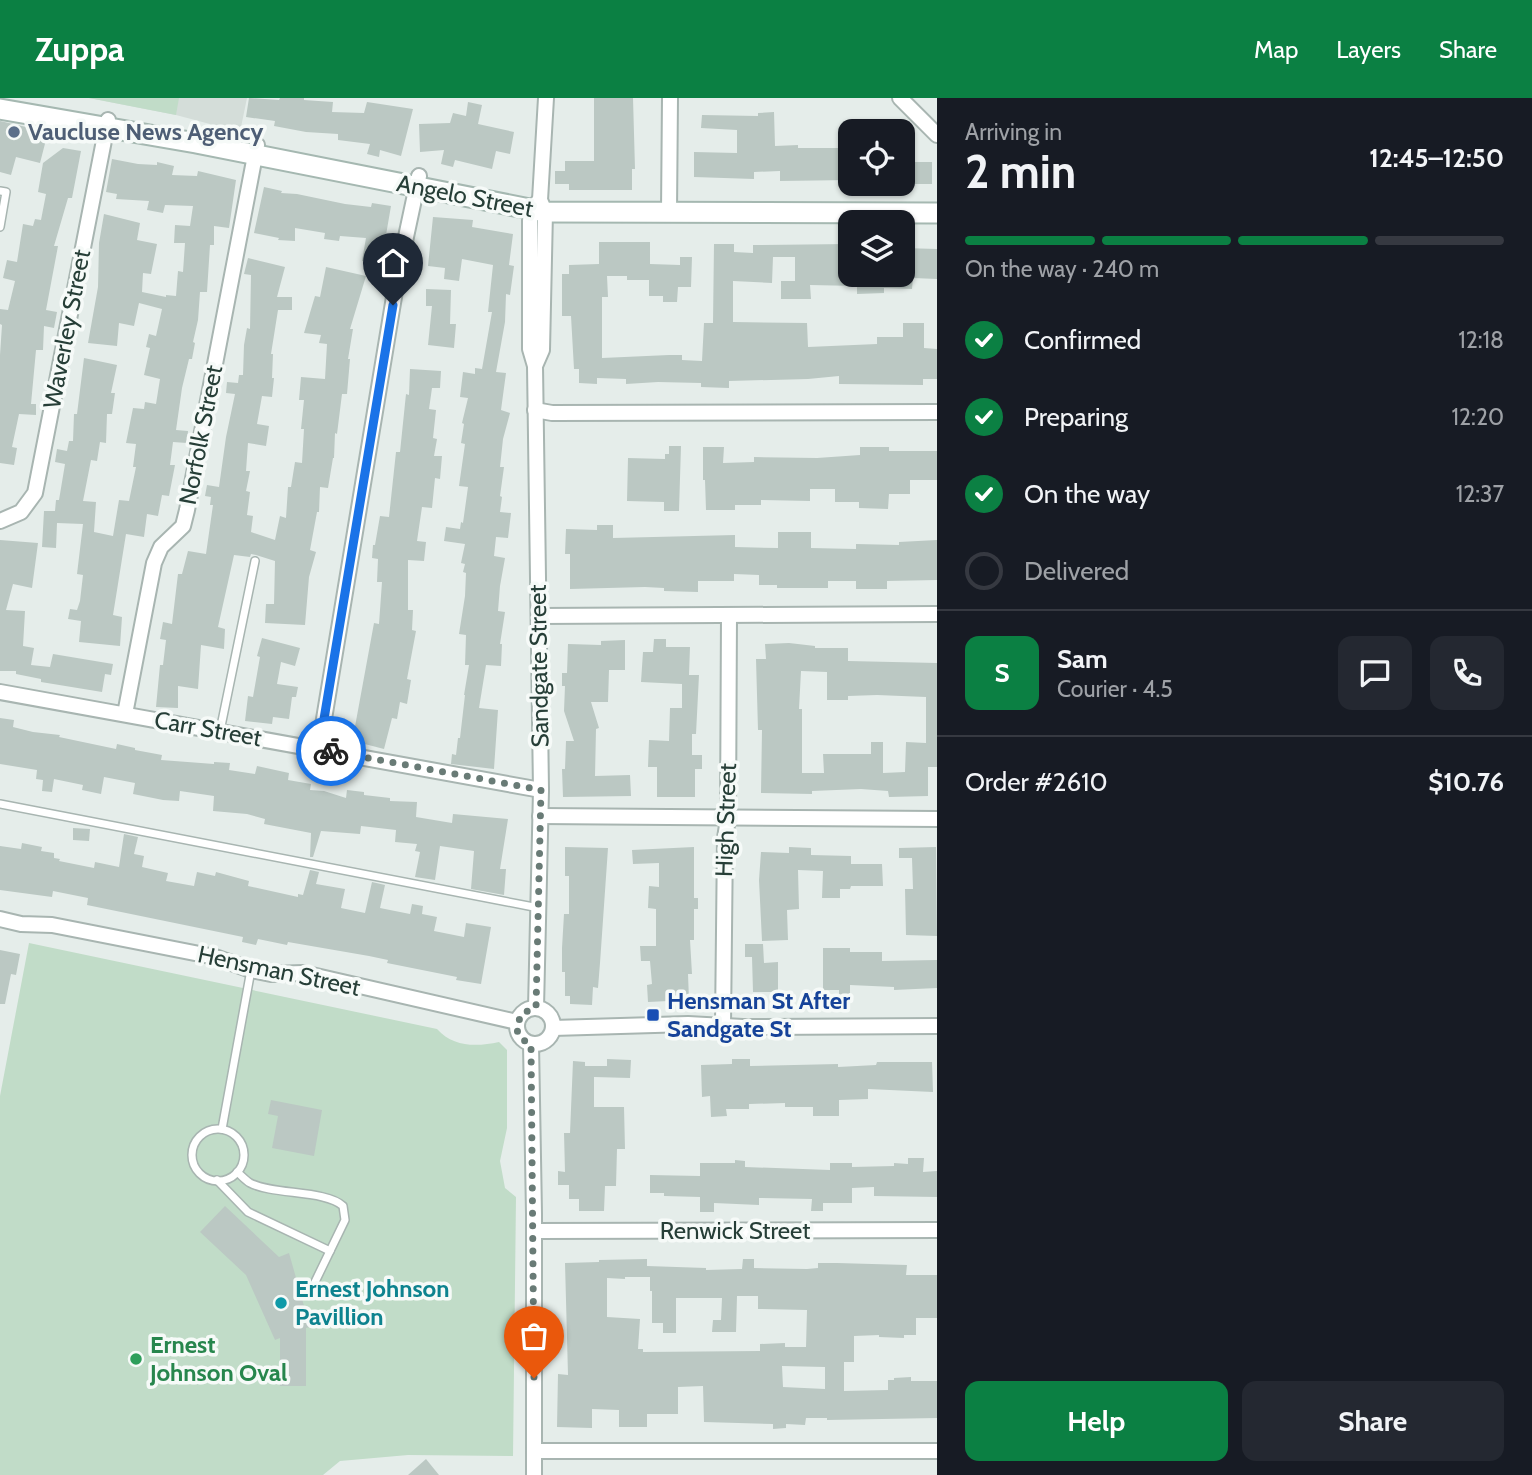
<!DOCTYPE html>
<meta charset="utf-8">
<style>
:root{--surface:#171b24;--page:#242831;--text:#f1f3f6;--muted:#9ea1a6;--line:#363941;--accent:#0b8043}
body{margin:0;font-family:Cabin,sans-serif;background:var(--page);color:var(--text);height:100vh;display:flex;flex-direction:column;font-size:26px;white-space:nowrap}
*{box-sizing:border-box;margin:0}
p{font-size:23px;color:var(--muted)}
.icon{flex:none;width:38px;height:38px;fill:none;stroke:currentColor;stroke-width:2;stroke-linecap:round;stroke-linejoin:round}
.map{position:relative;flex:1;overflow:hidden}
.drawer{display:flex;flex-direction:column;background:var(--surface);width:595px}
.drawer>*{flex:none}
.buttons{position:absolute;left:838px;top:21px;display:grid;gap:14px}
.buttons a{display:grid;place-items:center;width:77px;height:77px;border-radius:14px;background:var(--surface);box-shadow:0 2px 5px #0004;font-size:35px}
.pin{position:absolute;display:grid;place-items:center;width:60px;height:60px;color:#fff;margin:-72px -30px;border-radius:50% 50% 50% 0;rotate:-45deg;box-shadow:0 0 7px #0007}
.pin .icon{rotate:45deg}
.courier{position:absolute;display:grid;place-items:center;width:70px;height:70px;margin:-35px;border:5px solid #1a73e8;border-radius:50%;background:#fff;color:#222;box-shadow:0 2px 9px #0007}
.head em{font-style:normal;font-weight:800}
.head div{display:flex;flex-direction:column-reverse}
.head{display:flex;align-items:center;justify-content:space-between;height:119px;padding:0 28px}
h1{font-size:46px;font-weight:800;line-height:52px}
.bar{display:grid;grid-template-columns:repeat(4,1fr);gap:10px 7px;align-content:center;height:84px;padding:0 28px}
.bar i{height:9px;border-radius:5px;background:var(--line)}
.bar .current{background:var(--accent)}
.bar p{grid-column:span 4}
.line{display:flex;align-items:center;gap:18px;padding:0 28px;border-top:2px solid var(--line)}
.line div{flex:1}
.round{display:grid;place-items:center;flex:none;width:74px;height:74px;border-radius:14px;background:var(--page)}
ol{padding:0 28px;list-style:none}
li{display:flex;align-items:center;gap:21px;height:77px}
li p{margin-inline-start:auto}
li .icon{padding:7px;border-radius:50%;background:var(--accent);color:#fff;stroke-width:4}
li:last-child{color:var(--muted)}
li i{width:38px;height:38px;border:4px solid var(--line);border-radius:50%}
.action{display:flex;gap:14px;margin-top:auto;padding:14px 28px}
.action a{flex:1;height:80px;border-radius:14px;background:var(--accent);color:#fff;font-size:28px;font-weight:800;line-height:80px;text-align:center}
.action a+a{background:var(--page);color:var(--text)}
header{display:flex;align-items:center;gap:42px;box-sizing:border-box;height:98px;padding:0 35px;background:var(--accent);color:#fff}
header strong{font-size:33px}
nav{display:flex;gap:38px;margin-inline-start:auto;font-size:24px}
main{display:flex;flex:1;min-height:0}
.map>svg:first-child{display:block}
.built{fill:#d4ddd9}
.green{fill:#c1dcc8}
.building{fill:#bbc8c3;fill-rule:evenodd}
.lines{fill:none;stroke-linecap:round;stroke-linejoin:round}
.lane-casing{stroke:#a8b5b1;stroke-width:10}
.street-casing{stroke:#a8b5b1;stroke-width:18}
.secondary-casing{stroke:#a5b8b1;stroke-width:23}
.lane{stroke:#fff;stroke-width:7}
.street{stroke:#fff;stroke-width:14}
.secondary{stroke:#fff;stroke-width:19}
.done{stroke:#697b76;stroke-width:7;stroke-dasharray:0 12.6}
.route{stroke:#1a73e8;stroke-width:9}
.service-dot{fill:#5c6f8a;stroke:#f6faf8;stroke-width:2.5}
.transit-dot{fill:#1a4fb4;stroke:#f6faf8;stroke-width:2.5}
.culture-dot{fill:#0f9aa8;stroke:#f6faf8;stroke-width:2.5}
.leisure-dot{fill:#2e9e5b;stroke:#f6faf8;stroke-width:2.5}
.labels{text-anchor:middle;stroke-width:7;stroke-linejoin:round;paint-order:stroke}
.service-label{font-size:24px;font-weight:bold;fill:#4e5e75;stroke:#f6faf8;text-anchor:start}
.street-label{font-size:24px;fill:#263e37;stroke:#f6faf8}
.transit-label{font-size:24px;font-weight:bold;fill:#164399;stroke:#f6faf8;text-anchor:start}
.culture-label{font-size:24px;font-weight:bold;fill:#0d838f;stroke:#f6faf8;text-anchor:start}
.leisure-label{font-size:24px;font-weight:bold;fill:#27864d;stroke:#f6faf8;text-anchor:start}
</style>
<header>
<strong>Zuppa</strong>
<nav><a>Map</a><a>Layers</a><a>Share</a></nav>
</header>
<main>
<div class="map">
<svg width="937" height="1377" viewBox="0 0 937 1377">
<rect width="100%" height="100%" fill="#e5edea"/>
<!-- built -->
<path class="built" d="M89,0h158l-7,34 -64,-17z"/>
<!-- green -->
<g class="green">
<path d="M89,0h90l-3,17z"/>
<path d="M29,845l408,86c16,18 39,18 62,13l8,8v78l-7,33 5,27 11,9 -3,259 -105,-1 -68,6 -17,14h-323v-379z"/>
</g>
<!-- building -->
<g class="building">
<path d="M249,0l30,2 1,-2h24v2l29,2 -1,10 32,1 3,-11 46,7 -12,47 -21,-6 -1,7 -12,-3 3,-10 -32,-4v-6l-32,-2 -32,-6 1,-5 -29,-4z"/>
<path d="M594,0h39l2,71h-3v21h-63v-6h-14v-13h10v-10h29z"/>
<path d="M468,4l14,3 -4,19 36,8 -4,22 -14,-3 -4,18 -37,-9 -2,7 -12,-3 3,-14 -24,2 -1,-28 31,-1 3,-10 13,3z"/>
<path d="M774,14l1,34 23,-1v3h52v32l-70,1v-10l-26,1v7l-60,-2v-25l43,1v-23l-36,-2 1,-13 56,1v-3z"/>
<path d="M0,23l48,11 -8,31 -24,-6 -5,18 -11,-3z"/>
<path d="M63,50l18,3 -9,47h-4l-14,48h4l-12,64 11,2 -3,16 -10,-2 -1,24h-7l-5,54h5v11l-17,-1 -7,33 5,1 -3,17 -14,-2v-108l2,-30 -2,-1v-15l8,1 7,-29 -12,-3 4,-18 10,2 6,-38 10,2 2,-7 6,1 5,-26 -8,-2 5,-29z"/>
<path d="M903,54h10v10h19v22h-29z"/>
<path d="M112,61l26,5 19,1v-3l17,4 -2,9 25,1 1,-5 38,9 -7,48 -15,-2v19h-4l-3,47h-7l-2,28 -5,22 2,1 -3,16h-3l-7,29 -6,42 12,1 -1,12 -14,-1 -3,23h5l-6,31 -7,-1 -4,21 -11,-2 -3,23 -18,-3 -13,81 9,2 -2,29 -41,-4 2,-21 -13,-2 2,-10 7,1 3,-9 3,-26 -6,-1 6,-50 -26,-1 -1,25 -14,-1 2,-36h11l1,-11h3l6,-36 -10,-2 2,-13 10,2 2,-10h4l1,-27h3l7,-56 33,7 -6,28h4l-3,21h-5l-1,29 -6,-1 -3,19 -6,-1 -8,41 13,1 -2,30 19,4 6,-36 10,1 7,-34h-3l3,-23 -10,-1 7,-35 11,1 1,-7 11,2 4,-25 -16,-4 6,-27 -4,-1 3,-13 7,2 6,-27 -23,-6 -5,23 -15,-3 -2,23 -29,-3 10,-56 1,-44 5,-29 36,9 -3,17 20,4 -6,30 -8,-1 -1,19 24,5v-2l10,1 2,-25 5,1 2,-29h-11l1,-18 15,1 3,-20 -28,-1 -2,8 -16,-3 2,-9 -33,-2 1,-5 -11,-2z"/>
<path d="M264,89l18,4 -1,2 16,1 48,10 26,3 1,-4 19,3 -10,58 -19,-3 4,-23 -26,-2 -1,5 -15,-2 1,-6 -30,-5v13l-17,-1 1,-2 -25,-5z"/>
<path d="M433,119l40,3 -1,7 41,7 -4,31 5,1 -4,29 -4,-1 -1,28 -9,50 10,1 -5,37 9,3 -7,26 -3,28h4l-4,29 2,1 -2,15 11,1 -3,25 -12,-1 -2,19 11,2 -5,28 -2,25 7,1 -5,32h2l-1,22 -15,-1 -7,43 19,2 -4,59 -43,-5 1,-10 4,1 2,-17h2l5,-43h-1l5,-30h-4l1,-30 -7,-1 6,-38 1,-23 -3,-1 2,-8 -4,-1 4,-19 -21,-3 2,-14 14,2 1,-7 2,1 5,-36 -9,-1 6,-42 -4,-1 3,-19 -2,-1 6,-25 -8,-1 3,-25 12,2v-6l7,1 10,-57h-4l5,-47 -31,-6 -3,22 -15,-2 1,-11 -17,-2z"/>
<path d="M599,144h51v22l30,1v-8h12l-1,30h-13l-1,15h-14v-6h-14v-16h-22v-4h-20l1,21h-6v61l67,-3h13v5l20,1 2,-38h9l1,-79h20v8l19,1v-8l95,-1v31h55v-27l34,1v30l-24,-1 -1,11 -28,-1v5l-27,1v-8l-47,-1 1,14h-30v-18h14v-24h-22l-1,26 -39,-2v41l74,1 1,24 69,-3v-7h26v-14h21v25l13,1v30h-14v6l-84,-1v-8l-31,3 -79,2v7l-28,-1v-4l-43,-1 -32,2v-5l-29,-1v6l-18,-1v-14h-5l-3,-53h-9v-42h7v-9l30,-1z"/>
<path d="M248,160l37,9 -8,30h15v13h-14l-7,44h2l-1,24h2l-2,19 -10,-1 -5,28 12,2 -3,20 -18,-3 -2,28h4l-4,20 4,1 -3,23 6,1 -2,16 24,8 5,-24 6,2 2,-31h3l4,-25 7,1 2,-34h-3l3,-29h-5l2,-23 24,2 2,-35 -8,-1 2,-8 -17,-2 11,-37 5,1 6,-30 40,9 -16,53h3l-5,30h2l-3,35h-5l-5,40 -2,-1 -1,25h-1l-5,30 -8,-1 -1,25h-2l-7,38 6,2 -7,25 -4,48 -40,-2 1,-19h8l1,-43 -19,-6 -5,-1 -1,3 -16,-2 -16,72 7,2 -1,20 -23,-4 -3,44 -20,-3v22l-22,-1 4,-42h3l3,-25 -6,-1 3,-17 9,2 6,-50h4l6,-23 18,3 7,-49h-3l1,-8 -6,-1 2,-11 12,2 7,-50 9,-43 -9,-1 1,-11 11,1 1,-8h4l1,-30 3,-17 3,1 1,-54 -7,-1z"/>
<path d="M426,191l25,1 -1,34h6l-2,24 -26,-3 4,-39h-6z"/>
<path d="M410,271l31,2 -1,17h-8l-3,21 7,1 -3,28 4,1 -3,17h8l-2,23 -5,-1 -3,30 -10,-1 -5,34 9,1 -2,19 -16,-1v50h5l-1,20 4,1 -9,48 4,1 -4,24 -7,-2 -3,17 -5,-1 -8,31 -27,-7 2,-8 -5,-2 20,-109 5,1 3,-42h-5l1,-23 -6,-1 1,-13h2l5,-29 9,1 7,-65h4l6,-58 3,1z"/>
<path d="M669,348h12l-2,65h-15v-9l-37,-1 1,-43 37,1v-5h4z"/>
<path d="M703,349h21l-1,16 31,-1v-5l63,1 43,-3v-8h29v4h48v29h-27v14h-21l-1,15 -29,-1v-6h-24v-13h-25v12l-49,-1v5h-26v5h-29l-1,-30h-2z"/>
<path d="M597,427h16v13l122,-3v12l43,1v-16h33v16l45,1v-5l43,1v-3l38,-2v40l-50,1v8h-31v-8h-28v7h-51v-3h-18v-10l-25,-1v7h-36v11l-34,-1v-3l-19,-1 -75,2v-35h-5l1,-25 31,1z"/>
<path d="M0,442l38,3 -6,45 -19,-4 -7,26 19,1 -2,35 11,2 -3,17 19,2 3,-13 60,10 -2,11 -6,-1 -3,18 -61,-10v-3l-25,-5v-3h-16z"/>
<path d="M262,540l38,10 -5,18 -14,-4 -4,22 21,3 -2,10h-4l-3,22 -16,-2 -1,7 -27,-3 3,-25 5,1 7,-40 -3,-1z"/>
<path d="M654,541h12v8h24l-1,28h10l-3,59h-4v21h10v14h-7v28h-38v-30h-9l1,-27 20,1 1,-33h12v-24l-41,-2 2,-30h10z"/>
<path d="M625,542v30h-16l-1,32h-17l8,26 -3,1 -1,47 35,-1 1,21 -68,1 -1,-28h3l1,-28h8l-10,-30 1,-25h-3v-13h5l1,-29 33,1v-4z"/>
<path d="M789,545l26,3v2h33v13l89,2v104h-9v29l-39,1 -1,-6 -27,-2 -49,2v3l-51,-1 1,-63h-4l-2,-71h10l-1,-15zM801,573l26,1v28h21v-4l29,-1 49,2v46l-20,-1 -1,30 -22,1v-31h-12v12h-48l1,19h-22v-64h-3z"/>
<path d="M0,620l14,2 -1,7 20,5 27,3 -1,2 57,12 1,-5 18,4v2l27,5 -1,5 53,4v-2l16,1 -1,7 26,4 2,-8 32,7 -1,7 23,4 -1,6 14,1 22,7 1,-8 17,2v3l26,3v3l27,1 -1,15 36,6 1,-9 55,5 -8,50h6l-2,26 -33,-6 3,-38 -34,-5 -5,34 -20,-3 5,-25 -5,-1 2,-7 -22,-2 1,-12 -35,-4 -1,8 -39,-3 -8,26h-3l1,-24 -47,-9 1,-5 -18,-5 -34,-3 1,-15 -34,-5 -1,10 -16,-1 -30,-6 2,-11 -31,-6 -3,17 -19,-4 1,-5 -29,-6 -2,13 -10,-1 1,-11 -7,-1 1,-9 -37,-6z"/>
<path d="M73,730l17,1 -1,12 -16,-1z"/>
<path d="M124,736l14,3 -4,17 10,2 -2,11 26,6 -2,8 28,5 3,-14 18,4 1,-4 33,9 -1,5 50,11v-3l5,1 7,-25 9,2 -3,12 29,5 -4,19 24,5 7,-31 13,3 -5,23 30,6 2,-10 11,2 -1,8 15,3 -3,14 30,6 2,-14 25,4 -10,57 -25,-4 1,-3 -70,-14 1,-3 -19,-4 -81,-14 -1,3 -29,-6 -2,6 -14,-3 1,-5 -156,-32 1,-7 -35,-7 -1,6 -52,-7v-44l21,3 1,-6 20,4 -1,4 13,2v5l6,1 -1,2 35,7 1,-6 24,5z"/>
<path d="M565,749l43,1 -8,115 -2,25 -5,-1 -1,18 -22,-1v-8h-5v-24h-3v-24l2,-34h5v-38h-4z"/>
<path d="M694,749v51h4v11h-4v31h-4l2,34h-4l1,26 -41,2 -1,-17 5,-1 -2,-23h-9l-1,-15h16v-37l-8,-1 1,-22 10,1v-24l-26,1 -1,-14z"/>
<path d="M789,749l22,1v7l40,1v8h31l1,22h-32l-1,3h-10v9h-18l1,-27 -25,-1 1,39 -12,1 1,30 -26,1 -3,-61 2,-28 28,1z"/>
<path d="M936,749l1,89 -31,-1 -1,-46h8l-1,-31h-13v-10z"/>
<path d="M745,846h18l1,19 14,-1v30h-25l-1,-35h-7z"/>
<path d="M823,850h27v4h32v9l55,-1v28l-43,2v-3l-44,-2v15h-11v-10h-16z"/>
<path d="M0,852l20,4 -4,21 -5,-1 -6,30h-5z"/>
<path d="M607,961l24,1 -1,18 -36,-1v30h30l1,42h-8l-1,37h-11l-1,25h-25v-12h-10v-14h-11v-14l7,1 -1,-39h6l3,-72 12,1v4h22z"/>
<path d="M732,961h18v7l88,-2v3l38,-2 1,-3h55l1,30 -65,-3v10l-29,1v16h-26v-9h-28v-4l-36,1v5h-23l1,7 -16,1 -1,-21 -8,1 -1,-32 31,-1z"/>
<path d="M271,1002l51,10 -8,46 -42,-8 6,-32 -10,-2z"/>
<path d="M908,1060h16l-1,14 14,-1v26l-63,-1v-9l-22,1v15h-29v8h-12l1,-12 -53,-1v7l-45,-2v9h-14v-15l-36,-1v-3h-14v-18l50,1v-13h35v-3l10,1v6l85,3v-7h22v4l42,-1v-3l14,1z"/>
<path d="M225,1108l54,51 10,-4 21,74 -4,1v58h-26v-48l-5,2 -29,-65 -46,-43z"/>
<path d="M647,1161v7l59,2v2l36,-1 1,-10h11v9l53,1 11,-1v-5h19l70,2 -1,10h31v43h-21v17h-12v3l-25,-1v-2l-25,1v26h-10v29l44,-1v-10h6v-2l17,-1v4h26v37l-110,2v-2h-21l-1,7 -19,-1v4l-13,1v-5l-69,-2 -1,-36 -25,1v27h-31v13h-28v-17l-27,-1v19l-35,-1 1,-53 10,1 -3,-112 34,-1v-2zM625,1179h25v14h2v32h11v10h13v-35h46l-1,22h-8l-1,12h24l1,-36h21v13l49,1 -1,37h-21v-4l-25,1v7l-117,1v-3h-5l2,-30 -33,-2v-39l18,1zM782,1268l43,1v22l-42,-2z"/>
<path d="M426,1361l13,16h-31z"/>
</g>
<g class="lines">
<!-- lane casing -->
<g class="lane-casing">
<g id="lane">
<path d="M0,93l6,1 -6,35"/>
<path d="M220,633l35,-170"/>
<path d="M0,706l539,104"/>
<path d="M222,1031l29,-159"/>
<circle cx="218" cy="1057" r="26"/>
<path d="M237,1074c4,3 8,8 13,11 23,12 76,7 93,23l2,14 -30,62"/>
<path d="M217,1082l31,32 82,39"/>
</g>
</g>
<!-- street casing -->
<g class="street-casing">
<g id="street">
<path d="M900,0l37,37"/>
<path d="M669,114l1,-114"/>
<path d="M535,268l7,-16 3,-138 -5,-12 6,-102"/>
<path d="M535,312l17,3 385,-1"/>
<path d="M0,423l21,-9 14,-19 73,-373"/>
<path d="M539,518l398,-2"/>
<path d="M0,594l541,98"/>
<path d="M125,616l29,-151 7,-16 22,-21 4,-16 70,-365"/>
<path d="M319,651l78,-470 22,-103"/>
<path d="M540,718l397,3"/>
<path d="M0,821l21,5 31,1 163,32 36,13 20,4 32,-1 13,3 201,46"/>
<circle cx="535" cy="928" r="18"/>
<path d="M536,910l5,-218 -6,-424 -5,-17v-128l1,-12 9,-9"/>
<path d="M723,927l2,-187 3,-19 1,-204"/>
<path d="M553,930l135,-4 55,3 194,-1"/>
<path d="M531,946l3,170v261"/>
<path d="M534,1133l403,-1"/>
<path d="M534,1353h403"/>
</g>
</g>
<!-- secondary casing -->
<g class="secondary-casing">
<path id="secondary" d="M0,11l196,34 349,69 392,1"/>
</g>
<!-- lane -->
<use href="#lane" class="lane"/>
<!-- street -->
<use href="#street" class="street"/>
<!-- secondary -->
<use href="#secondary" class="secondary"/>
</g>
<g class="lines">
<!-- done -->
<path class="done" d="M331,653l210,39 -5,218 -14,5 -6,15 5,11 10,5 3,334"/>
<!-- route -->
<path class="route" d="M331,653l-12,-2 74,-444"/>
</g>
<!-- markers -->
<circle class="service-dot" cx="14" cy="34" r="7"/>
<rect class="transit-dot" x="646" y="910" width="14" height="14" rx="3.5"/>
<circle class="culture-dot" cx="281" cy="1205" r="7"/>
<circle class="leisure-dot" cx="136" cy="1261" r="7"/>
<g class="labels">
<!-- service labels -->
<g class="service-label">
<text x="28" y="42">Vaucluse News Agency</text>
</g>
<!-- street labels -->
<g class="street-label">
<text transform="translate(465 98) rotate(11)" y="8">Angelo Street</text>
<text transform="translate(67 231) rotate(-79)" y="8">Waverley Street</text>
<text transform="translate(201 337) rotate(-79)" y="8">Norfolk Street</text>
<text transform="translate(539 568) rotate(-91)" y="8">Sandgate Street</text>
<text transform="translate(208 631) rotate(10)" y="8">Carr Street</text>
<text transform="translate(726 722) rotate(-88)" y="8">High Street</text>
<text transform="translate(279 873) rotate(12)" y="8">Hensman Street</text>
<text x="735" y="1141">Renwick Street</text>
</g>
<!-- transit labels -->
<g class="transit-label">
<text x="667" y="911">Hensman St After<tspan x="667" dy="28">Sandgate St</tspan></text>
</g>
<!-- culture labels -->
<g class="culture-label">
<text x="295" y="1199">Ernest Johnson<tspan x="295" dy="28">Pavillion</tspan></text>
</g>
<!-- leisure labels -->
<g class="leisure-label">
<text x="150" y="1255">Ernest<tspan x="150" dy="28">Johnson Oval</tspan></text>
</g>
</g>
</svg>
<div class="buttons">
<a><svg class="icon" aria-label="locate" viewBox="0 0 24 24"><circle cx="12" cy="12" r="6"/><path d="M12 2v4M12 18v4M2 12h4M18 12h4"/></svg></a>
<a><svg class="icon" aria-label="layers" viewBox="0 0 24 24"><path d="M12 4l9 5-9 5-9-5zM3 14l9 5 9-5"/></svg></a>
</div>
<div class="pin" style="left:534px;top:1280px;background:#ea580c"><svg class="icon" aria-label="bag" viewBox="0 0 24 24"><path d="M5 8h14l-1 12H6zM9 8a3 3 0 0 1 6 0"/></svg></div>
<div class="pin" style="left:393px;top:207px;background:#1f2937"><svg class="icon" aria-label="home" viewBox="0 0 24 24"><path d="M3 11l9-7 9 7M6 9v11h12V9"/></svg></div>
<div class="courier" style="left:331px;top:653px"><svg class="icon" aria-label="bike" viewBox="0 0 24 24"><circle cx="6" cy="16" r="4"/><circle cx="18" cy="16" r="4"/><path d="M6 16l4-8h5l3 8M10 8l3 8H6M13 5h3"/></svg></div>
</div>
<section class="drawer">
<div class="head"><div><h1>2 min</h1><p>Arriving in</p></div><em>12:45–12:50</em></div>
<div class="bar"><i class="current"></i><i class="current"></i><i class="current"></i><i></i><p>On the way · 240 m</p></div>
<ol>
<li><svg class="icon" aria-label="check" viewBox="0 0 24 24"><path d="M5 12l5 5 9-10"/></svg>Confirmed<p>12:18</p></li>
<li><svg class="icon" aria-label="check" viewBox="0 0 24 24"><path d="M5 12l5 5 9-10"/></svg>Preparing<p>12:20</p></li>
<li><svg class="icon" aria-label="check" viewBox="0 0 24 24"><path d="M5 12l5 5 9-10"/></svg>On the way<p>12:37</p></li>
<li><i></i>Delivered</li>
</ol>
<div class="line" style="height:126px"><b class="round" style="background:var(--accent);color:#fff">S</b><div><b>Sam</b><p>Courier · 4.5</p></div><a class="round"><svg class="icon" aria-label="chat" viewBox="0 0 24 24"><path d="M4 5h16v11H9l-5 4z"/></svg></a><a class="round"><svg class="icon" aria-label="phone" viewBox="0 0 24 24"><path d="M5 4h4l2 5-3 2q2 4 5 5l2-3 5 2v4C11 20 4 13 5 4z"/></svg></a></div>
<div class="line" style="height:91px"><div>Order #2610</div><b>$10.76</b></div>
<div class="action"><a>Help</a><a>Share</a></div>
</section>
</main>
